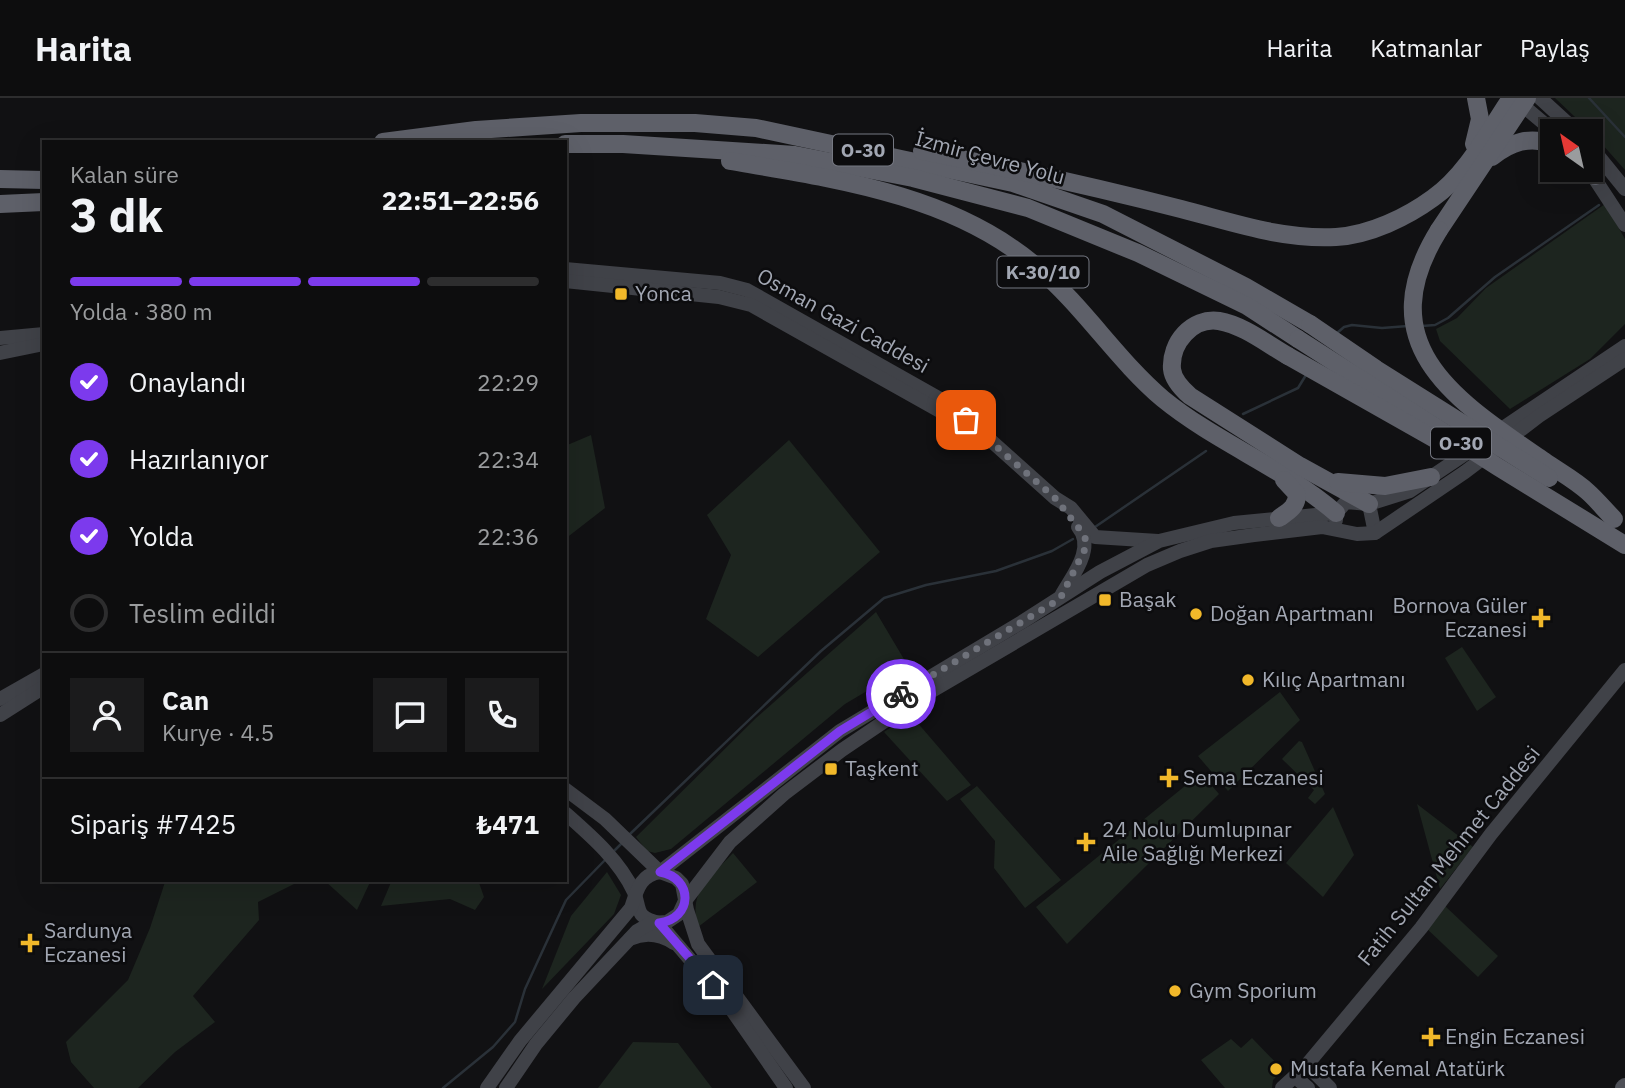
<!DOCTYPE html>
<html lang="tr">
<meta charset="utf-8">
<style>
:root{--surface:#0d0d0e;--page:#1b1b1c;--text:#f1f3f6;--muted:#9a9c9e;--line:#2d2d2e;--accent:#7c3aed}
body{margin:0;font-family:"IBM Plex Sans",sans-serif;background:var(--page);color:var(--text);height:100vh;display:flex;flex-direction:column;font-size:26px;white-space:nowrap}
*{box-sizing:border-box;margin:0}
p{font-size:23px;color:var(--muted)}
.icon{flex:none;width:38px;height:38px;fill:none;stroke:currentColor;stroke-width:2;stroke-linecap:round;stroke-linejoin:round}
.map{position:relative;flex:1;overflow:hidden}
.drawer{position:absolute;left:42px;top:42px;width:525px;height:742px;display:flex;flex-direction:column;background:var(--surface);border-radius:0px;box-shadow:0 7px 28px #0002,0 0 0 2px var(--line)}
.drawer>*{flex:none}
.needle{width:46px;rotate:326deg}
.controls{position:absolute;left:1540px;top:21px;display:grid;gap:14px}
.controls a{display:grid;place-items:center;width:63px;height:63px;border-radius:0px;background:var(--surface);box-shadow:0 7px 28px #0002,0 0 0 2px var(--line);font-size:35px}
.pin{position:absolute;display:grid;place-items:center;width:60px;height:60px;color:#fff;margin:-30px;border-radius:14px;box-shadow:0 4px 10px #0006}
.courier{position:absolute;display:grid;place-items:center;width:70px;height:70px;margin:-35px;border:5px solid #7c3aed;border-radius:50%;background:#fff;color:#222;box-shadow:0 2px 9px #0007}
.summary em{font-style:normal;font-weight:700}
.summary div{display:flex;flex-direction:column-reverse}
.summary{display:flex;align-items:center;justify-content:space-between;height:119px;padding:0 28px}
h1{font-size:46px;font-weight:700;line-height:52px}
.bar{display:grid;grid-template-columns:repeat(4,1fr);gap:10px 7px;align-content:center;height:84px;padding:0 28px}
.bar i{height:9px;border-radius:5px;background:var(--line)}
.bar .on{background:var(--accent)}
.bar p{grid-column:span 4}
.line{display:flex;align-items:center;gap:18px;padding:0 28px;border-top:2px solid var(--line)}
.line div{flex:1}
.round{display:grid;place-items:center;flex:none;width:74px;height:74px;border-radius:0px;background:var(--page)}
ol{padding:0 28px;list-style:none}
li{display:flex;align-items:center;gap:21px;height:77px}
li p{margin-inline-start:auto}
li .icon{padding:7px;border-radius:50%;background:var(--accent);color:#fff;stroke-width:4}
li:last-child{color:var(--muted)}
li i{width:38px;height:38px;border:4px solid var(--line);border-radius:50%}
header{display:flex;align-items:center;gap:42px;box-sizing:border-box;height:98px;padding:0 35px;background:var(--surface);border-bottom:2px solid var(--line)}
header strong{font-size:33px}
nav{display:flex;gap:38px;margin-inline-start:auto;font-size:24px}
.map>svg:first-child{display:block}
.green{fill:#1d251f}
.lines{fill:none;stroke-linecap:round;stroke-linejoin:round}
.stream{stroke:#2a3138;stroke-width:2.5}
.secondary{stroke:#404248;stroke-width:14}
.primary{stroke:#4e5057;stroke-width:16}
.highway{stroke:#5e6069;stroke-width:18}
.highway-bridge{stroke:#5e6069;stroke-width:18}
.done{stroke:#6f727b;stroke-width:7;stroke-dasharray:0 12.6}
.route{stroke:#7c3aed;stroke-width:9}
.poi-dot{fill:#f1b82a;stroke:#0c0c0e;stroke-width:2.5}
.labels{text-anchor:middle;stroke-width:5;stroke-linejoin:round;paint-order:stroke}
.shield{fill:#0c0c0e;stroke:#757882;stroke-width:2}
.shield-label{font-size:19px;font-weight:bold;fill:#a2a7b3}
.street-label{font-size:21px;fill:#a2a7b3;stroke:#0c0c0e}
.poi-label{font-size:21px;fill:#a2a7b3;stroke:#0c0c0e;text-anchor:start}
</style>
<header>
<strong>Harita</strong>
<nav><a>Harita</a><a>Katmanlar</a><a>Paylaş</a></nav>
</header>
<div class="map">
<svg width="1625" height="990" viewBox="0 0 1625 990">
<rect width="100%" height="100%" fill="#111113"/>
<!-- green -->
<g class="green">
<path d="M1555,0h70v72l-31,-35z"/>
<path d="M1605,106l20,35v85l-35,35 -80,50 -70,-68 -4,-12 21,-11 29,-30z"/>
<path d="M591,337l14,73 -40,31v-93z"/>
<path d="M789,342l91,112 -122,105 -52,-38 25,-64 -24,-40z"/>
<path d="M876,514l35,59 -17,4 -49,29 -174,145 -16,4 -8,-2 -11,-14 120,-119z"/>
<path d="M1462,549l34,50 -19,14 -32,-53z"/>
<path d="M1280,594l20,28 -72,71 -30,-35z"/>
<path d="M910,616l61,71 -24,16 -63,-69z"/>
<path d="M1299,643l3,1 23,52 -10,10 -7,-6 6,-8 -32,-31z"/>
<path d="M1201,675l18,21 -152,150 -31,-37z"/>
<path d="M977,688l84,94 -36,28 -31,-40 1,-27 -35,-42z"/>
<path d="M1417,706l56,43 -33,42z"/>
<path d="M1333,709l21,48 -31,42 -37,-34z"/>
<path d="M733,755l24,29 -59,45c-10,-37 12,-49 35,-74z"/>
<path d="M607,774l14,23 -7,19 -72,75 29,-73z"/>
<path d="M169,782h133l-44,22 1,18 -66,76 22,26 -40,30 -37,36h-44l-23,-26 -5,-20 62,-62 22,-52 15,-46z"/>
<path d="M324,782h47l-14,30z"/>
<path d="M392,782h86l6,17 -9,13 -25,-11 -69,7z"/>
<path d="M1445,808l53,50 -20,21 -53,-50z"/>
<path d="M1252,940l31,32 -10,10 -1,8h-47l-24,-28 30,-21 10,9z"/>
<path d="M633,944l45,1 34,45h-114z"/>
</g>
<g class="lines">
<!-- stream -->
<g class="stream">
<path d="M1589,0l36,39"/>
<path d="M1422,228l13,-1 13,-7 47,-41 104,-72"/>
<path d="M1337,235l7,-6 8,-2 30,3 26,-2"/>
<path d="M1243,316l55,-26 8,-13"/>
<path d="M1095,429l111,-76"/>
<path d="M630,736l191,-183 63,-53 42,-13 70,-14 56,-20 21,-12"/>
<path d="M613,754l10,-10"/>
<path d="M443,990l50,-41 22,-25 10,-33 41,-89 40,-41"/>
</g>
<!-- secondary -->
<g class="secondary">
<path d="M1514,0l39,33"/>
<path d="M1540,0l36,33"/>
<path d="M1591,49l34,42"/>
<path d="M1589,72l36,55"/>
<path d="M565,171l155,14 27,7 204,115 104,93 16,10 24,29 63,4"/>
<path d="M565,183l154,16 32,8 194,109 19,5"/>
<path d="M0,240l44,-4"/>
<path d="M0,255l44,-9"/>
<path d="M1494,336l131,-88"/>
<path d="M1369,406l6,29"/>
<path d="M1336,422v-7l10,-11 23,2 41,-13 67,-45"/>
<path d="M1061,498c11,-20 35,-48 17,-69"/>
<path d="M0,601l44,-25"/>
<path d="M0,617l44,-28"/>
<path d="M565,691l40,30 55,53 16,6 6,6 5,26 11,34 106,144"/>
<path d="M565,715c26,23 54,47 69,79 7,17 0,25 25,31"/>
<path d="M659,825l68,80 59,85"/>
<path d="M630,841c15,-7 30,-5 44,4"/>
<path d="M1305,969l8,4 17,17"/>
<path d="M1300,983l8,7"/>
<path d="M487,990l33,-47 111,-133c6,-18 9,-33 29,-36l180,-141 182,-109 78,-50 59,-31 75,-18 102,-10"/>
<path d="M506,990l30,-44 38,-46 63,-67 14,-8 16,-1 12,-8 6,-13 45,-59 54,-48 58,-44 71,-48 234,-137 33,-14 31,-10 43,-6 68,-8 35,7 18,-1 90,-61 74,-56 86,-57"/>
<path d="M1282,990l23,-21 116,-139 70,-94 134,-164"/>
</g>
<!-- primary -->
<path class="primary" d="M1623,990l2,-2"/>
<!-- highway -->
<g class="highway">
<path d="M383,44l93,-12 105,-7h114l61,5 257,55 90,31 143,73 64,37"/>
<path d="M565,46h58l172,11 118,23 115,30 110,45 109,53 51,33"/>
<path d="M1474,46l6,-25 -4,-21"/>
<path d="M922,53c87,17 173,36 259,58 51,13 101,31 155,28 34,-2 71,-20 97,-39 34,-24 55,-66 78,-100"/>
<path d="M1492,59c19,-15 37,-21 60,-13"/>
<path d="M730,63c106,18 224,34 308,107 46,39 79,92 125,131 54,44 121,69 173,114"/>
<path d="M1587,72l8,6"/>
<path d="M0,81l44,1"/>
<path d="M0,106l44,-2"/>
<path d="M1439,132l88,-132"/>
<path d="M1288,258c-21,-12 -45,-31 -69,-35 -27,-4 -49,22 -47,48 1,11 10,20 18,27l110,70 69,38"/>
<path d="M1338,384l47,4 46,-9"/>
<path d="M1279,420c10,-7 18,-11 18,-24l-13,-14"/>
</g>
<!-- highway-bridge -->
<g class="highway-bridge">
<path d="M1439,132c-72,116 18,171 105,231 14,10 31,19 44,31 9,8 17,18 26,27"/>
<path d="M1310,226l66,45 173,109"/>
<path d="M1298,241l200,128 127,78"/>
<path d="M1288,258l152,86"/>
</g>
</g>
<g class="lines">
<!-- done -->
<path class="done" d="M901,596l159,-95 26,-52 -1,-10 -4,-6 -26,-33 -89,-78"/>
<!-- route -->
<path class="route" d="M713,887l-54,-62c34,-4 35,-45 1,-51l180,-141 61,-37"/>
</g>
<!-- markers -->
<g class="poi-dot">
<rect x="614" y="189" width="14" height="14" rx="3.5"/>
<rect x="1098" y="495" width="14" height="14" rx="3.5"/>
<circle cx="1196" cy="516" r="7"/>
<path d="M1537.5 509.5h7v7h7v7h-7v7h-7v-7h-7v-7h7z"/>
<circle cx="1248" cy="582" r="7"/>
<rect x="824" y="664" width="14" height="14" rx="3.5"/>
<path d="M1165.5 669.5h7v7h7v7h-7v7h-7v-7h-7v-7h7z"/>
<path d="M1082.5 733.5h7v7h7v7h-7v7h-7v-7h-7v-7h7z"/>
<path d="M26.5 834.5h7v7h7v7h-7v7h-7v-7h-7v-7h7z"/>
<circle cx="1175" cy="893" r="7"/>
<path d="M1427.5 928.5h7v7h7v7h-7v7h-7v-7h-7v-7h7z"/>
<circle cx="1276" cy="971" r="7"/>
</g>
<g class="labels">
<!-- shield labels -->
<g class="shield">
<rect x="833" y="36.5" width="60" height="31" rx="5"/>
<rect x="997.5" y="158.5" width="91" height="31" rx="5"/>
<rect x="1431" y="329.5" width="60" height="31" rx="5"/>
</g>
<g class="shield-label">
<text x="863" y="59">O-30</text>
<text x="1043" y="181">K-30/10</text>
<text x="1461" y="352">O-30</text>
</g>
<!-- street labels -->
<g class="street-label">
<text transform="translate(990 60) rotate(15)" y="7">İzmir Çevre Yolu</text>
<text transform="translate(843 223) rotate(29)" y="7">Osman Gazi Caddesi</text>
<text transform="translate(1449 758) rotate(-51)" y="7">Fatih Sultan Mehmet Caddesi</text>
</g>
<!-- poi labels -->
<g class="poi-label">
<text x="635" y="203">Yonca</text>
<text x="1119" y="509">Başak</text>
<text x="1527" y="515" text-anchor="end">Bornova Güler<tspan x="1527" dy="24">Eczanesi</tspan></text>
<text x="1210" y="523">Doğan Apartmanı</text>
<text x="1262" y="589">Kılıç Apartmanı</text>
<text x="845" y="678">Taşkent</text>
<text x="1183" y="687">Sema Eczanesi</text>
<text x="1102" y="739">24 Nolu Dumlupınar<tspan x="1102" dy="24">Aile Sağlığı Merkezi</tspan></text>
<text x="44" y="840">Sardunya<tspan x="44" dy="24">Eczanesi</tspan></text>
<text x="1189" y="900">Gym Sporium</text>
<text x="1445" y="946">Engin Eczanesi</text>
<text x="1290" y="978">Mustafa Kemal Atatürk</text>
</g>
</g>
</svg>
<div class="controls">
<a><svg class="needle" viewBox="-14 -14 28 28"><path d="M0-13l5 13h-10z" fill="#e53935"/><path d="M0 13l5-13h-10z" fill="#9a9c9e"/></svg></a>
</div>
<div class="pin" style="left:966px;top:322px;background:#ea580c"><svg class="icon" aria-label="bag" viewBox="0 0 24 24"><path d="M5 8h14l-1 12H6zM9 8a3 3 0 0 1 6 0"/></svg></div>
<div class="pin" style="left:713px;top:887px;background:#1f2937"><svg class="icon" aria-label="home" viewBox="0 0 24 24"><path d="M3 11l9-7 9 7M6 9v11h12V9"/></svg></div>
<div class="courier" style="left:901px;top:596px"><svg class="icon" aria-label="bike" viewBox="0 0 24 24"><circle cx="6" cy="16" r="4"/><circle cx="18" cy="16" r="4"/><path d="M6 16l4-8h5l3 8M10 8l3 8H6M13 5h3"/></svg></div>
<section class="drawer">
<div class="summary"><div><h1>3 dk</h1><p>Kalan süre</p></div><em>22:51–22:56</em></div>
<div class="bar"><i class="on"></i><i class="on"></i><i class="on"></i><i></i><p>Yolda · 380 m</p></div>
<ol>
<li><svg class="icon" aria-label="check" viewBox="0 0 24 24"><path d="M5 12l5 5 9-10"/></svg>Onaylandı<p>22:29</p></li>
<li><svg class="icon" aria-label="check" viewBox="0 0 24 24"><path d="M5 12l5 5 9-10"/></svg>Hazırlanıyor<p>22:34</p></li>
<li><svg class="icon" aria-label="check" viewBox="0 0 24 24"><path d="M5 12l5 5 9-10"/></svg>Yolda<p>22:36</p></li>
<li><i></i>Teslim edildi</li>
</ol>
<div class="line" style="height:126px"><a class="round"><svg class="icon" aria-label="person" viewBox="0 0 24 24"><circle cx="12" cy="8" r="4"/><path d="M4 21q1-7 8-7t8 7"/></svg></a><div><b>Can</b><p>Kurye · 4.5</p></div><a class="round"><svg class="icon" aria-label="chat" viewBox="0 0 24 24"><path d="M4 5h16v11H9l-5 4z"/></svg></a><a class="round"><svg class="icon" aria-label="phone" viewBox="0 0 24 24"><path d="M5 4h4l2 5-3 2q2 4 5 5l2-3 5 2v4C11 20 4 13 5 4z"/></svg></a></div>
<div class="line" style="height:91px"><div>Sipariş #7425</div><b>₺471</b></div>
</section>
</div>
